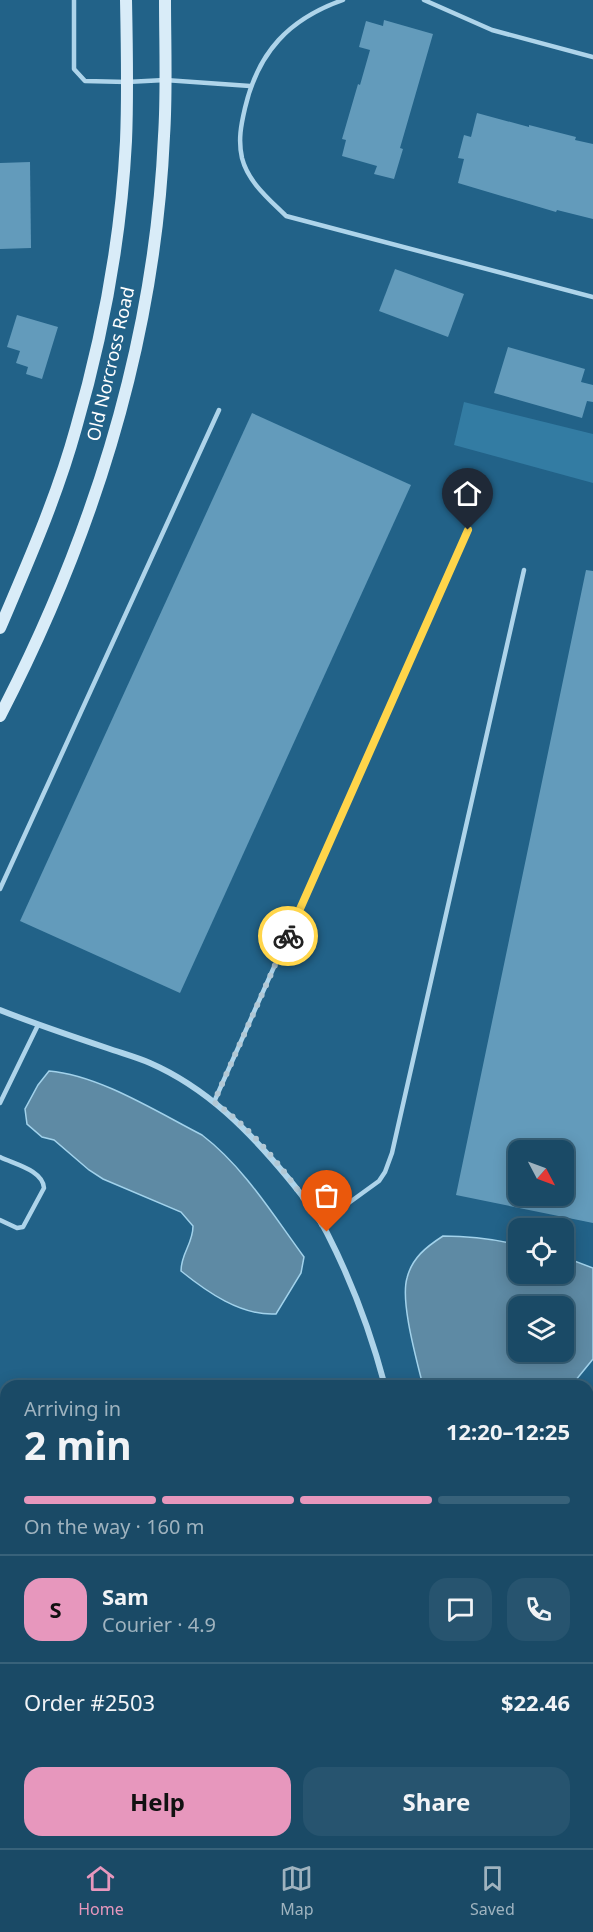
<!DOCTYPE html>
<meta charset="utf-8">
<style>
:root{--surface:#1a4a66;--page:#27546f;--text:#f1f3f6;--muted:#9fb3bf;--line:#38627a;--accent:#e797bd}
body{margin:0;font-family:"Noto Sans",sans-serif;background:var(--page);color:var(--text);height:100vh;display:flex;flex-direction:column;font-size:22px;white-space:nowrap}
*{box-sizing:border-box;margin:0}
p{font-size:20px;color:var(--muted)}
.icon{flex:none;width:33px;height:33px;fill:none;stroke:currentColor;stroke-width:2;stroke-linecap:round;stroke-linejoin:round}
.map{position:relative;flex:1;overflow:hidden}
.sheet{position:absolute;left:0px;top:1380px;width:594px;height:468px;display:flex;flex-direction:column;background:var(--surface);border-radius:18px 18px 0 0;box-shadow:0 3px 15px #0003,0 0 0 2px var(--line)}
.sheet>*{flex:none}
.needle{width:39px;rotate:131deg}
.tools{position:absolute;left:508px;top:1140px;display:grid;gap:12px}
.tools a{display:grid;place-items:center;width:66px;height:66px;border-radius:12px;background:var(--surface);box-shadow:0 3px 15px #0003,0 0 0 2px var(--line);font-size:30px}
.pin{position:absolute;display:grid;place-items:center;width:51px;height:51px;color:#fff;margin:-62px -26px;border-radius:50% 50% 50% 0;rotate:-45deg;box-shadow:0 0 6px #0007}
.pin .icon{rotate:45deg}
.courier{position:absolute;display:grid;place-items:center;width:60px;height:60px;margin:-30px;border:4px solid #ffd54a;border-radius:50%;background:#fff;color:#222;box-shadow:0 2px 8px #0007}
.overview em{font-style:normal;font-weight:700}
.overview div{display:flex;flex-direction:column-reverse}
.overview{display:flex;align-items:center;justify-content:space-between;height:102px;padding:0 24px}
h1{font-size:39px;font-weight:700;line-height:45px}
.bar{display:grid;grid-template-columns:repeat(4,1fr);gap:9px 6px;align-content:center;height:72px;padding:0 24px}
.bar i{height:8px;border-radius:4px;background:var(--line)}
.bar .selected{background:var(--accent)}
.bar p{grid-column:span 4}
.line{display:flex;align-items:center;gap:15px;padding:0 24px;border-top:2px solid var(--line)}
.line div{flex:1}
.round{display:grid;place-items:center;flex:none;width:63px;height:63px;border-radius:18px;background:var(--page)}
.cta{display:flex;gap:12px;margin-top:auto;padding:12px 24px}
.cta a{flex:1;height:69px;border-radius:18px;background:var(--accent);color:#111;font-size:24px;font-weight:700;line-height:69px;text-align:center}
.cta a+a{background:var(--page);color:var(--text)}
.tabs{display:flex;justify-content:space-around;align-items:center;height:84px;border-top:2px solid var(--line);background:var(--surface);font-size:16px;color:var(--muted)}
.tabs a{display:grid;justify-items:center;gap:3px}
.tabs .selected{color:var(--accent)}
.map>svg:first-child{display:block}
.green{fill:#337ca3}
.water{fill:#5e8aa4;stroke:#a2d2eb;stroke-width:1.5;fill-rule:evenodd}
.building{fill:#639bbb;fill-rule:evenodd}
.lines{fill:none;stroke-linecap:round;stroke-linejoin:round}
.lane{stroke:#aed4ea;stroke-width:4.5}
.street{stroke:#aed4ea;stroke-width:6}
.secondary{stroke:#d9ecf8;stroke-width:12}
.rail-casing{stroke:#fff;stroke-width:7}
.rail{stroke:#226288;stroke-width:4.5;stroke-dasharray:14;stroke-linecap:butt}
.done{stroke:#b2c8d5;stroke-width:6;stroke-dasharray:0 10.8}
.route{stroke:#ffd54a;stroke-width:8}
.labels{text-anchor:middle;stroke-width:4.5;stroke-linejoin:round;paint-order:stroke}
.street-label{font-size:18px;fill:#fff;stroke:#226288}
</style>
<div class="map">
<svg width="593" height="1848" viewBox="0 0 593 1848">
<rect width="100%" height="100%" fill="#226288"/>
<!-- green -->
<path class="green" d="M464,402l129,32v49l-139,-38z"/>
<!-- water -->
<g class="water">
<path d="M49,1071c50,4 108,41 153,64 42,32 71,80 102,122l-3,16 -25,41c-35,2 -69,-22 -95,-43 0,-18 12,-27 12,-45l-12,-14 -78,-33 -14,-9 -35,-30 -12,-3 -15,-13 -2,-15 13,-24z"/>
<path d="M443,1236c26,0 51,3 76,9v29h45v-17l29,11v91l-22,27h-148c-6,-25 -23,-84 -16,-108 5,-20 19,-31 36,-42zM519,1306h45v46h-45z"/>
</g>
<!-- building -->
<g class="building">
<path d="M384,20l49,14 -33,114 3,1 -9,30 -20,-5 3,-8 -35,-10 4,-16 -4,-1 16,-55 2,1 10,-35 -11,-3 7,-26 17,5z"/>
<path d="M477,113l52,14v-2l47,12 -1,3 18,4v75l-36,-9 -1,2 -98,-29 6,-24 -6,-1 6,-23 7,2z"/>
<path d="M30,162l1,86 -31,1v-86z"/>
<path d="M395,269l69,25 -16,43 -69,-26z"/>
<path d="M17,315l41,12 -16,52 -16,-5 2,-7 -12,-4 4,-12 -13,-4z"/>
<path d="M508,347l77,22 -4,13 12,3v17l-6,-1 -5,17 -88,-25z"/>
<path d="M252,413l159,72 -231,508 -160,-72z"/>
<path d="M586,570l7,1v652l-137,-28zM519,1150h45v46h-45z"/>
</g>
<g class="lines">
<!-- lane -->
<g class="lane">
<path d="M74,0v69l11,12 42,1 38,-2 85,6"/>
<path d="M343,0c-54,19 -85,52 -98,108 -4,17 -7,32 -3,50 6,24 27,41 44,58l307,81"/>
<path d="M424,0l68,30 101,27"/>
<path d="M0,889l219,-479"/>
<path d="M214,1102l254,-572"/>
<path d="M0,1103l38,-78"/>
<path d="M0,1157c14,7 43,13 44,31l-21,39 -6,1 -17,-8"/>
<path d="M321,1223l58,-42 6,-9 7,-19 132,-583"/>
<path d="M588,1512l5,-10"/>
<path d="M0,1747l6,3"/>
</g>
<!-- street -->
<g class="street">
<path d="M0,1010c35,14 71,26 107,38 14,5 29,9 43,15 57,25 99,68 138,115 14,17 29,36 39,55 25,49 44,100 58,153"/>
<path d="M410,1842v6"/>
</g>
<!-- secondary -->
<g class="secondary">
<path d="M0,628c28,-66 57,-131 76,-200 27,-93 45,-190 50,-287 2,-47 1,-94 0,-141"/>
<path d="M0,716c93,-180 155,-376 164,-580 3,-45 1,-91 1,-136"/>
</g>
<!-- rail casing -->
<g class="rail-casing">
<g id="rail">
<path d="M588,1431l5,-5"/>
<path d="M0,1464l6,2"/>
</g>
</g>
<!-- rail -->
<use href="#rail" class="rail"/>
</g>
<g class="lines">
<!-- done -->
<path class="done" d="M288,936l-74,166c47,33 81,83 113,130"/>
<!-- route -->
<path class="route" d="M288,936l180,-406"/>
</g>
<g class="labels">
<!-- street labels -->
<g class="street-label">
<text transform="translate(111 364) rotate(-77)" y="6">Old Norcross Road</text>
</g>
</g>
</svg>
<div class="tools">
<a><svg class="needle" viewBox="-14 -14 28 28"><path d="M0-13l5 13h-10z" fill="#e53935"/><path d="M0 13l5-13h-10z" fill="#9fb3bf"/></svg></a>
<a><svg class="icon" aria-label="locate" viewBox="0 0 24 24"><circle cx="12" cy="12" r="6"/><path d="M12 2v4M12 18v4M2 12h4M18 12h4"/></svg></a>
<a><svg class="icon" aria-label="layers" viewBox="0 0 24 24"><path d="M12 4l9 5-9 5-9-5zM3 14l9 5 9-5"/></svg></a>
</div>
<div class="pin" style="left:327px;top:1232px;background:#ea580c"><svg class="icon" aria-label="bag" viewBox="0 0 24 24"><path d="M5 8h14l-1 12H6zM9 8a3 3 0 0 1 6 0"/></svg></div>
<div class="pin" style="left:468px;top:530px;background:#1f2937"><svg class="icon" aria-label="home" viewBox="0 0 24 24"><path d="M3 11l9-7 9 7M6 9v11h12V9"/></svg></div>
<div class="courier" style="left:288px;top:936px"><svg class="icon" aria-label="bike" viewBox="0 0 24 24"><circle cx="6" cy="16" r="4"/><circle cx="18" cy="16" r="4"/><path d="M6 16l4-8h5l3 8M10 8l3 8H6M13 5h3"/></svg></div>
<section class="sheet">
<div class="overview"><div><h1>2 min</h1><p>Arriving in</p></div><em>12:20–12:25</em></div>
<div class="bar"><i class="selected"></i><i class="selected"></i><i class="selected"></i><i></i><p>On the way · 160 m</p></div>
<div class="line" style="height:108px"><b class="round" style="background:var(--accent);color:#111">S</b><div><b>Sam</b><p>Courier · 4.9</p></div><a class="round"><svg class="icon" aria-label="chat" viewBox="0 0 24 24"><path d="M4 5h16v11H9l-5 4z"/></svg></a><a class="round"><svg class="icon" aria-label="phone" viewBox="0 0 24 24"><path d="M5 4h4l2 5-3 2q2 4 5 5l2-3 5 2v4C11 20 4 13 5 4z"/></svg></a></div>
<div class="line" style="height:78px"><div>Order #2503</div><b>$22.46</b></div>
<div class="cta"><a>Help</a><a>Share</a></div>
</section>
</div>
<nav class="tabs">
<a class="selected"><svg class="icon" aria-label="home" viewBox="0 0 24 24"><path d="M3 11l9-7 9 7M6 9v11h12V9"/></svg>Home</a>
<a><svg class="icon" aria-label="map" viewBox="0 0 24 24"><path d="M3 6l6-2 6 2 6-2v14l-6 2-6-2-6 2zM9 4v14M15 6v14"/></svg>Map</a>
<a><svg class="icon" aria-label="saved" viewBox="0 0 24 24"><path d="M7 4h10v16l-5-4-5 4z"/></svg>Saved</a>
</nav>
